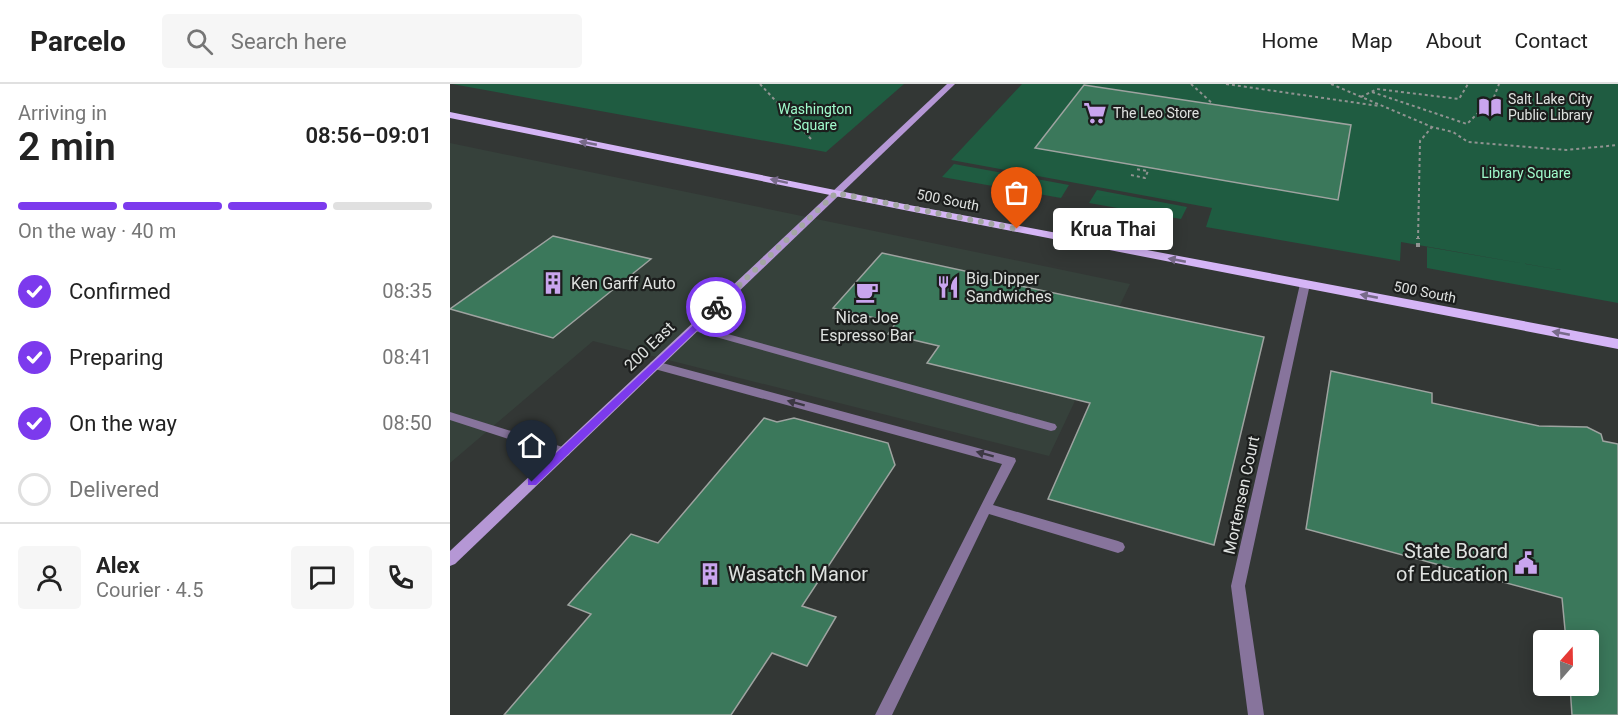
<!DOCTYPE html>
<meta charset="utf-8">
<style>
:root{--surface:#fff;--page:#f6f6f6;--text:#222;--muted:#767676;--line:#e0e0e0;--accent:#7c3aed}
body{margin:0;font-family:Roboto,sans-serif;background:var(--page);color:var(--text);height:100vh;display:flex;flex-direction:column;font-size:22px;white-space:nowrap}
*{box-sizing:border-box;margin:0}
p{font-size:20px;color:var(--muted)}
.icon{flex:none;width:33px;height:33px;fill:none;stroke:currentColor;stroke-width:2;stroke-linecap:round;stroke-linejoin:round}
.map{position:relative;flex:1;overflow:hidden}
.details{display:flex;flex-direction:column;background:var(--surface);width:450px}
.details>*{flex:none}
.needle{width:39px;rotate:20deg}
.controls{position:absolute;left:1083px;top:546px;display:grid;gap:12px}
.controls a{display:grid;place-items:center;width:66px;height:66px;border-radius:6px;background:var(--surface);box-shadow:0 3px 15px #0003;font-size:30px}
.pin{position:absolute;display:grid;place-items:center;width:51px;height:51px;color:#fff;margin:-62px -26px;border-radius:50% 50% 50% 0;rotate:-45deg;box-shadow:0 0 6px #0007}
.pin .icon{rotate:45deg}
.courier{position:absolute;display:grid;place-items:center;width:60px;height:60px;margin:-30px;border:4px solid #7c3aed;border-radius:50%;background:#fff;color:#222;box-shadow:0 2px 8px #0007}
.bubble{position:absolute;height:42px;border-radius:6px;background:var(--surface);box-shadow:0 3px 15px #0003;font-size:20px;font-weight:600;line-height:42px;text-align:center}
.headline em{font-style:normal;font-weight:600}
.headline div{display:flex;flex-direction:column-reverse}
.headline{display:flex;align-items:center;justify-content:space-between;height:102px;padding:0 18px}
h1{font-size:39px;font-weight:600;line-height:45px}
.bar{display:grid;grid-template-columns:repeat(4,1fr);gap:9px 6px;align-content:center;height:72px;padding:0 18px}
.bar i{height:8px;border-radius:4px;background:var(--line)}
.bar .active{background:var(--accent)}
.bar p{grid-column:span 4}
.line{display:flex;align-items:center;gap:15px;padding:0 18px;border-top:2px solid var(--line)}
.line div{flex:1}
.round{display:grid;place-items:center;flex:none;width:63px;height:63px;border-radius:6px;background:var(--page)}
ol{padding:0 18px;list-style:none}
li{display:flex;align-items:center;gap:18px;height:66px}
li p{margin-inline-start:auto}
li .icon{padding:6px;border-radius:50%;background:var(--accent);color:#fff;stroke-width:4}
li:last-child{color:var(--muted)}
li i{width:33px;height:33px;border:3px solid var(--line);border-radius:50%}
header{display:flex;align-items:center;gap:36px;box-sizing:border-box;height:84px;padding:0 30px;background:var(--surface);border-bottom:2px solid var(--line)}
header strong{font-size:28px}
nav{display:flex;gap:33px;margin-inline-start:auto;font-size:21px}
.search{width:420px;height:54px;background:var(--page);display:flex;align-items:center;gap:15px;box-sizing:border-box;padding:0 21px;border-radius:6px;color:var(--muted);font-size:22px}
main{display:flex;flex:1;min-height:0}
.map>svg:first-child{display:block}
.built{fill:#36413b}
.green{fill:#1f5c41}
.building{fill:#3b785b;stroke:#9ea3a0;stroke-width:1.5}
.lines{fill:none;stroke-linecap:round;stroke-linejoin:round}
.path-far1{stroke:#909391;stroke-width:2;stroke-dasharray:3 3;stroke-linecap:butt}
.path{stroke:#909391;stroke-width:4;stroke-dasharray:4 4;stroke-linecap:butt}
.lane{fill:#87749c;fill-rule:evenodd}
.secondary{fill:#b597d5;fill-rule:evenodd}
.primary{fill:#d5b5f6;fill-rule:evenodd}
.oneway{fill:#786a8a}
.oneway2{fill:#3c3843}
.route{fill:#7c3aed}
.done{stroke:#a3a6a4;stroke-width:6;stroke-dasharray:0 10.8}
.labels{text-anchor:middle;stroke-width:4.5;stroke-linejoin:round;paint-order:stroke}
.far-poi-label{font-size:14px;fill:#dfe2e0;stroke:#1c1e1d;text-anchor:start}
.far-park-label{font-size:14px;fill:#a0fbcc;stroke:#1c1e1d}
.far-street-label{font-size:14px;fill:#dfe2e0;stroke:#1c1e1d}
.poi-label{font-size:16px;fill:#dfe2e0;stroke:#1c1e1d;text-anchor:start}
.street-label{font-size:16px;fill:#dfe2e0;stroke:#1c1e1d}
.near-poi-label{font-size:20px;fill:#dfe2e0;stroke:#1c1e1d;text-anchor:end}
</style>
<header>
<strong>Parcelo</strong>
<div class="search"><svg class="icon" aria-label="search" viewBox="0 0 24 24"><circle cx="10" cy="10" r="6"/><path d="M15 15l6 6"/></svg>Search here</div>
<nav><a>Home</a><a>Map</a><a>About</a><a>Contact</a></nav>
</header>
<main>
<section class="details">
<div class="headline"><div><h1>2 min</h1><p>Arriving in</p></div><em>08:56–09:01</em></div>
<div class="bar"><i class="active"></i><i class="active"></i><i class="active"></i><i></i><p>On the way · 40 m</p></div>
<ol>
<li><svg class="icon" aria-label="check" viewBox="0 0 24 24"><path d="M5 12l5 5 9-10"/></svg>Confirmed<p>08:35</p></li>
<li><svg class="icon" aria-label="check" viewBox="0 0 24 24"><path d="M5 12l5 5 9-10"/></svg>Preparing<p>08:41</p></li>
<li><svg class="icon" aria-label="check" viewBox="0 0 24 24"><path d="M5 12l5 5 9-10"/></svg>On the way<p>08:50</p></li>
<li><i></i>Delivered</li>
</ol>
<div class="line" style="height:108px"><a class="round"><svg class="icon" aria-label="person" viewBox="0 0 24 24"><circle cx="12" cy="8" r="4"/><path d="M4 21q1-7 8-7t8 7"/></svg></a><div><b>Alex</b><p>Courier · 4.5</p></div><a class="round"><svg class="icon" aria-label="chat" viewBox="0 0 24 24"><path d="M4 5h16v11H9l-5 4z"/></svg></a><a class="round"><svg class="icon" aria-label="phone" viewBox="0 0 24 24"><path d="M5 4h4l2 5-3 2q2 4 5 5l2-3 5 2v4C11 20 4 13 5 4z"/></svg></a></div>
</section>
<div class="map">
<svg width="1168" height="631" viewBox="0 0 1168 631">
<rect width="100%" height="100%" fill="#333735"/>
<!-- built -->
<path class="built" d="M0,59l680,141 -81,172 -456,-115 -143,122z"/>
<!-- green -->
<g class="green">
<path d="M2,0h452l-78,68z"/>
<path d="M572,0h596v219l-191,-35v-21l134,23 -160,-28 -1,19 -194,-34 6,-19 -261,-48z"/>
<path d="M504,80l115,21 -8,13 -119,-21z"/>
<path d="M647,106l90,17 -6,12 -92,-16z"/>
</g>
<!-- building -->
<g class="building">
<path d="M634,1l267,40 -13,75 -303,-52z"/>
<path d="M103,152l98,23 -98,79 -103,-29z"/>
<path d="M432,169l106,23 -1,3 277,58 -50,208 -166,-46 42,-96 -163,-40 12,-17 -51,-12 8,-11 -63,-15z"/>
<path d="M881,287l101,22v10l107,23 48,1 14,7 2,7 15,3v271h-46l-2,-29h18v-46h-22l-4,-42 -256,-69z"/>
<path d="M314,334l13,4 17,-4 94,25 7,22 -93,141 34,11 -29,49 -35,-13 -41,62h-227l87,-101 -23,-9 63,-71 27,9z"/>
</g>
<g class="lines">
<!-- path-far1 -->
<g class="path-far1">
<path d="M310,0l51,55"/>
<path d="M741,0l22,20"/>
<path d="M776,0l153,22"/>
<path d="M881,0l101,43 21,5 15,10 98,8 52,-5"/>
<path d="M922,8l95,32 27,-27 5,-13"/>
<path d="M911,13l16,-8 82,10 9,-15"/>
<path d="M681,91l14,3 3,-7 -13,-2"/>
<path d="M968,155l2,-98 12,-14"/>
</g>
<!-- path -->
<path class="path" d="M968,163v-9"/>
<!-- lane -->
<g class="lane">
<path d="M855,197l5,3 -65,302 19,129h-16l-17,-129 69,-302z"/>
<path d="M245,241l356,98 4,1 2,3 -2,3 -4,1 -360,-101 -1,-2z"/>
<path d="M205,277l360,97 1,3 -23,44 125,36 5,2 2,4 -2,4 -5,2 -129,-39 -97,201h-17l127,-251 -351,-96 -2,-3 2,-3z"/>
<path d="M0,328l119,37 1,3 -1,3 -5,2 -114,-37z"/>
</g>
<!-- secondary -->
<path class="secondary" d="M497,0h8l-500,480 -5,2v-15z"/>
<!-- primary -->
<path class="primary" d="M0,28l459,93 709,134v10l-709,-138 -459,-93z"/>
</g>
<!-- one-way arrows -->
<defs><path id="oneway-solid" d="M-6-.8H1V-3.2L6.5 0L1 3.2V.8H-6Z" transform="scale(1.5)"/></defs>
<g class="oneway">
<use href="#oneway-solid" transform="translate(138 59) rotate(-169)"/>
<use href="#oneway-solid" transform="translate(329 97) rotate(-168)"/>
<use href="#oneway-solid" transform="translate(727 176) rotate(-169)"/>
<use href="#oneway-solid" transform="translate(919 212) rotate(-169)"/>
<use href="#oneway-solid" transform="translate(1111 249) rotate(-169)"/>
</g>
<g class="oneway2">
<use href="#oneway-solid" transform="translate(346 319) rotate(-165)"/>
<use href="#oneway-solid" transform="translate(535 370) rotate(-165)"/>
</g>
<!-- route -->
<path class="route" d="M266,220l3,1v4l-183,176h-8v-6z"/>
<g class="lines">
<!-- done -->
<path class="done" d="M266,223l120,-114 181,36"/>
</g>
<!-- icons -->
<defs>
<g id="library-bare" transform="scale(1.8)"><path d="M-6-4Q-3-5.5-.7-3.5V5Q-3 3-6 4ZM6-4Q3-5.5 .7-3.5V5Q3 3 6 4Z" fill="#c9a5ee" stroke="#1c1e1d" stroke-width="2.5" paint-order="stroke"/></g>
<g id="supermarket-bare" transform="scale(1.8)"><path d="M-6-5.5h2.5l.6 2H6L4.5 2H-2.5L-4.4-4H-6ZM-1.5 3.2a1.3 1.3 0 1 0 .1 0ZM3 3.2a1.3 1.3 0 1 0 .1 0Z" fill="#c9a5ee" stroke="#1c1e1d" stroke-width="2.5" paint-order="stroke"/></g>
<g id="building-bare" transform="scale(1.8)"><path d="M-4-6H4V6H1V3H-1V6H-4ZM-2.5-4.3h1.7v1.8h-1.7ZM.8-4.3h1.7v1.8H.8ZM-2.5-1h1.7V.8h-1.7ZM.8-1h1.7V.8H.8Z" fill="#c9a5ee" stroke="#1c1e1d" stroke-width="2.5" paint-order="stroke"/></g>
<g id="restaurant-bare" transform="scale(1.8)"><path d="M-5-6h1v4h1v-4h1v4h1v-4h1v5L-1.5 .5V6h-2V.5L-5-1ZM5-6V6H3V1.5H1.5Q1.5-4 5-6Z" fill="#c9a5ee" stroke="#1c1e1d" stroke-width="2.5" paint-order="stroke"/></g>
<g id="cafe-bare" transform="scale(1.8)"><path d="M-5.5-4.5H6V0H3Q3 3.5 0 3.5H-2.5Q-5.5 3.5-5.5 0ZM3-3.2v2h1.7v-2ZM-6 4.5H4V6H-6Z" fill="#c9a5ee" stroke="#1c1e1d" stroke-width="2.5" paint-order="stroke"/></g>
<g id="civic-bare" transform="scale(1.8)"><path d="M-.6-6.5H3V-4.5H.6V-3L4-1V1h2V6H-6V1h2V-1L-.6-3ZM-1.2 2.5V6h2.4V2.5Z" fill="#c9a5ee" stroke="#1c1e1d" stroke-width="2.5" paint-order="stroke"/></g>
</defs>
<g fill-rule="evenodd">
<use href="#library-bare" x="1040" y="23"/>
<use href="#supermarket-bare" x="645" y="29"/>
<use href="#building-bare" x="103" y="199"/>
<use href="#restaurant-bare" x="498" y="203"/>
<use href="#cafe-bare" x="417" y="208"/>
<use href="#civic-bare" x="1076" y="479"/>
<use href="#building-bare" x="260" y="490"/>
</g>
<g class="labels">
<!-- far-poi labels -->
<g class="far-poi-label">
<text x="1058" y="20">Salt Lake City<tspan x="1058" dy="16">Public Library</tspan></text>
<text x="663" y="34">The Leo Store</text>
</g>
<!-- far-park labels -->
<g class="far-park-label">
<text x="365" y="30">Washington<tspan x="365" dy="16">Square</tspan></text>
<text x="1076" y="94">Library Square</text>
</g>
<!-- far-street labels -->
<g class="far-street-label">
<text transform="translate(498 116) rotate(11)" y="5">500 South</text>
<text transform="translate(975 208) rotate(11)" y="5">500 South</text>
</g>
<!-- poi labels -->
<g class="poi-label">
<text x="516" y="200">Big Dipper<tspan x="516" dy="18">Sandwiches</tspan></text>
<text x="121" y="205">Ken Garff Auto</text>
<text x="417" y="239" text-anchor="middle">Nica Joe<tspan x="417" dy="18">Espresso Bar</tspan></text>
</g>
<!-- street labels -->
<g class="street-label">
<text transform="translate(199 262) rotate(-44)" y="6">200 East</text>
<text transform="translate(791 411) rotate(-78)" y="6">Mortensen Court</text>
</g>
<!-- near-poi labels -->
<g class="near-poi-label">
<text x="1058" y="474">State Board<tspan x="1058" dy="23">of Education</tspan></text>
<text x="278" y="497" text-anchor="start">Wasatch Manor</text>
</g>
</g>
</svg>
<div class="controls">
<a><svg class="needle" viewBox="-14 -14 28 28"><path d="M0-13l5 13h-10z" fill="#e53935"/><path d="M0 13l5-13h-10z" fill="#767676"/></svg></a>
</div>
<div class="pin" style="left:567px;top:145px;background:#ea580c"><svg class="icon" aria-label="bag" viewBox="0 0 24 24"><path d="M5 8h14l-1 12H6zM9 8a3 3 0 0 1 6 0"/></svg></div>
<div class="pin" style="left:82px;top:398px;background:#1f2937"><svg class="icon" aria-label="home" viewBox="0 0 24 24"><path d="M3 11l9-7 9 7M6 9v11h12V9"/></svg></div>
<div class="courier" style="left:266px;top:223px"><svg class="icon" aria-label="bike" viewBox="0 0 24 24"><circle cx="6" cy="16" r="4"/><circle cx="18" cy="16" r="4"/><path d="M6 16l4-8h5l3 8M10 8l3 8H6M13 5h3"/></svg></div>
<div class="bubble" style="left:603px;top:124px;width:120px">Krua Thai</div>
</div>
</main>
